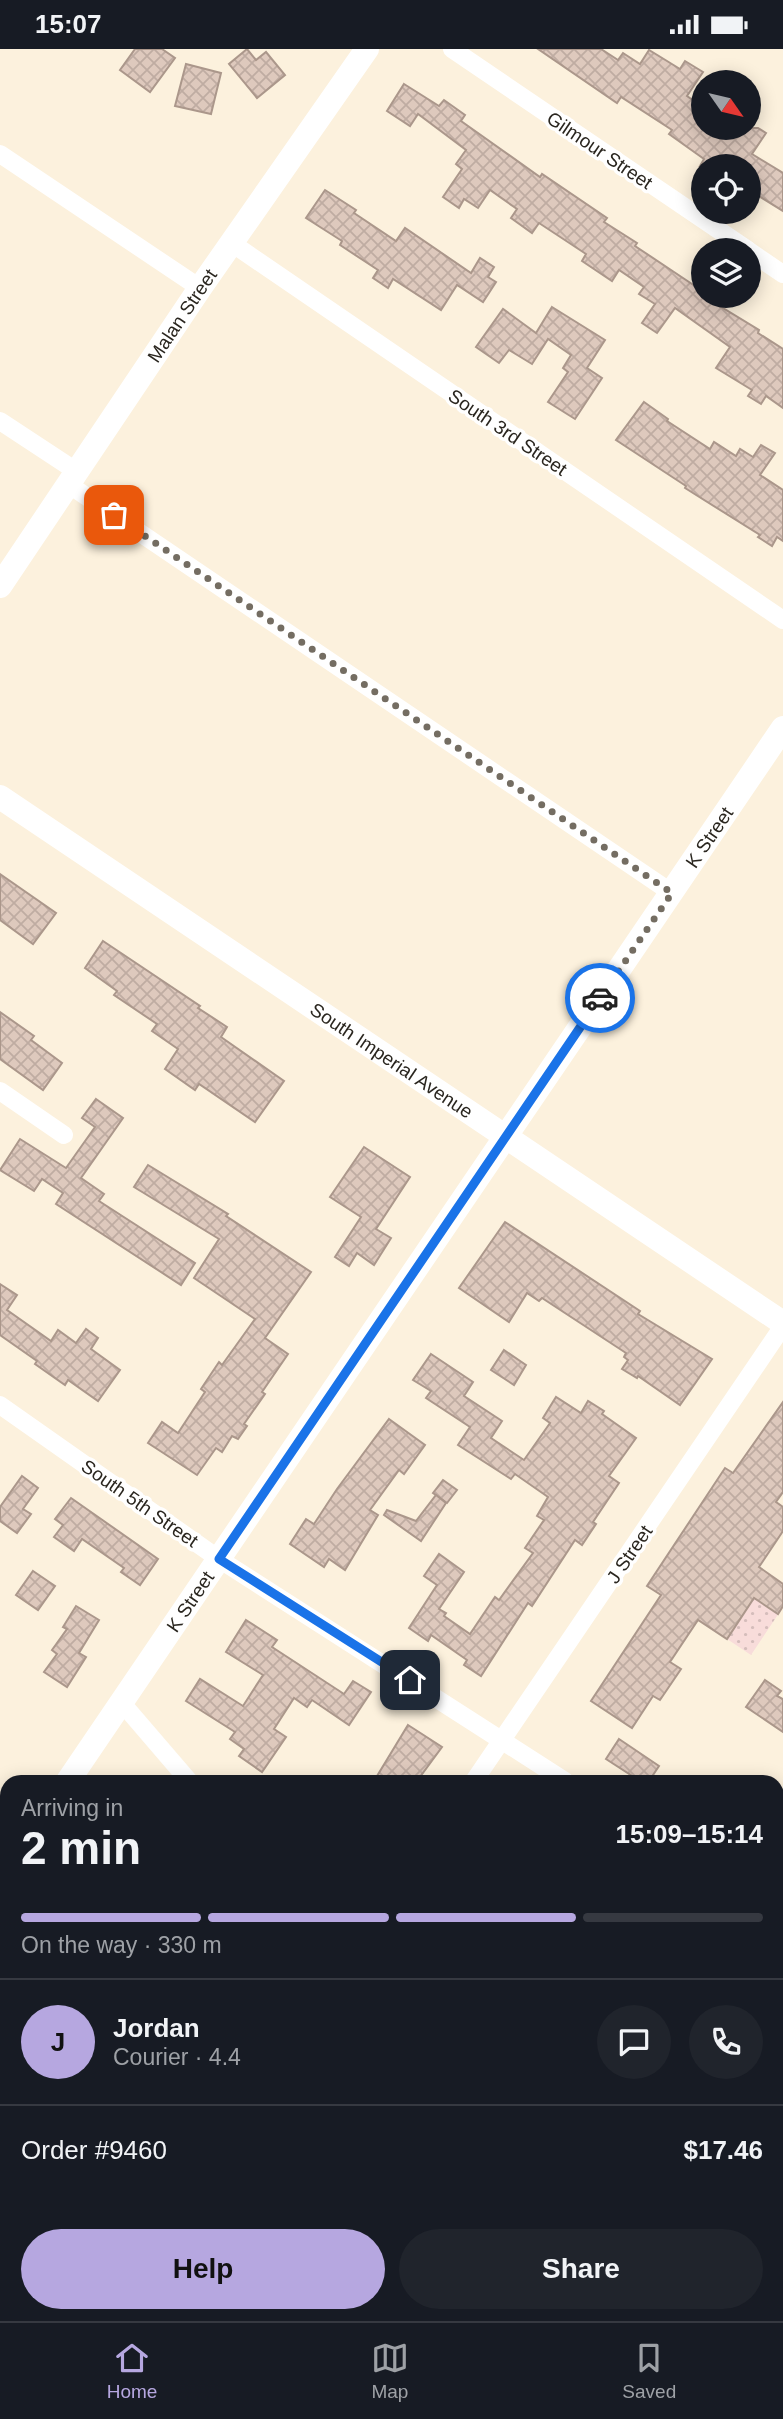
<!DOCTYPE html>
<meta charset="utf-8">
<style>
:root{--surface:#171b24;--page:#20242c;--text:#f1f3f6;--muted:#9ea1a6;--line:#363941;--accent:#b6a7e0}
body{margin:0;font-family:Arial,sans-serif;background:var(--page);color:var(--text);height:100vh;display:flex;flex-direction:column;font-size:26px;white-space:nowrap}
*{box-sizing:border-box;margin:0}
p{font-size:23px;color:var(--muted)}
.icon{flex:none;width:38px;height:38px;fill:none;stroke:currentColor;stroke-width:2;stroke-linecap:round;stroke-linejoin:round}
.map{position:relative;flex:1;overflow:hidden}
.details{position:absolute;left:0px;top:1726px;width:784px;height:548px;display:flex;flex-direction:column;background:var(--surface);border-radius:21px 21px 0 0;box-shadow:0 4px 18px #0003}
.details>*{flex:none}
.needle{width:46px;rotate:124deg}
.fabs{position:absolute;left:691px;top:21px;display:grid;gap:14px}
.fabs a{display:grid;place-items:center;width:70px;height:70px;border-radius:50%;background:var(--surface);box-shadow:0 4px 18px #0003;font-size:35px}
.pin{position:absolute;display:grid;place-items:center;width:60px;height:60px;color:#fff;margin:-30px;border-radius:14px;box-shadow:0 4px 10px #0006}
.courier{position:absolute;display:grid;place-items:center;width:70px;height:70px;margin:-35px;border:5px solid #1a73e8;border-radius:50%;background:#fff;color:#222;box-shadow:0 2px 9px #0007}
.head em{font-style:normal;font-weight:700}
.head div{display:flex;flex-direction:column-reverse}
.head{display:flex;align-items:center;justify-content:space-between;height:119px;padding:0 21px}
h1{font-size:46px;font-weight:700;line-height:52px}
.bar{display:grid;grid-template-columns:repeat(4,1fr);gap:10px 7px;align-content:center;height:84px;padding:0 21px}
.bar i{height:9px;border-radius:5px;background:var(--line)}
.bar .active{background:var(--accent)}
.bar p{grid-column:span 4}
.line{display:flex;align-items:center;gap:18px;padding:0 21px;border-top:2px solid var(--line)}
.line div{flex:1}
.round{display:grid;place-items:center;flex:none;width:74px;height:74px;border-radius:37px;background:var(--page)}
.action{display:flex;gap:14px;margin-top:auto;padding:14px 21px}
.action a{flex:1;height:80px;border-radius:42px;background:var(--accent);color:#111;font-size:28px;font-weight:700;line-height:80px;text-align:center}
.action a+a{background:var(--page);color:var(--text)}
.status{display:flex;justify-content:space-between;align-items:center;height:49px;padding:0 35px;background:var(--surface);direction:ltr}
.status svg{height:19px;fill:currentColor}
.dock{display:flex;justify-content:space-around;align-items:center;height:98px;border-top:2px solid var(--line);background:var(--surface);font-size:19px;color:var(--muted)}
.dock a{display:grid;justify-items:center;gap:4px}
.dock .active{color:var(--accent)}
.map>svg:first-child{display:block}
.grass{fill:url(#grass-dots)}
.building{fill:url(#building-cross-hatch);stroke:#ab978b;stroke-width:2}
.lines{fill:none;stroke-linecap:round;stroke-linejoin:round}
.street{stroke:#fff;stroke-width:18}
.secondary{stroke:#fff;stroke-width:24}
.rail{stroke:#9b9385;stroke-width:5;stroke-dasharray:9 9;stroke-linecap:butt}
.done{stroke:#746d62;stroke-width:7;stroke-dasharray:0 12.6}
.route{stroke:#1a73e8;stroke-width:9}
.labels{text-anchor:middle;stroke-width:7;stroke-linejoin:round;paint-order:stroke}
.street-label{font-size:19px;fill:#2a261f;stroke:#fff}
</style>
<div class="status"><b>15:07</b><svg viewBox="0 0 49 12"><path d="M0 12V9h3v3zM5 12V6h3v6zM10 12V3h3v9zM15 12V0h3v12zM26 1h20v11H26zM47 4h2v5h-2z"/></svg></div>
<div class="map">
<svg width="783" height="2272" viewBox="0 0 783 2272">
<defs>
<pattern id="grass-dots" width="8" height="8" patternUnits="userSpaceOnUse" patternTransform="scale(1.75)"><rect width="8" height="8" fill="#f8dcda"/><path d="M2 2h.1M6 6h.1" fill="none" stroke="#d5bdbb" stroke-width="1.8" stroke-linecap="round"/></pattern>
<pattern id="building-cross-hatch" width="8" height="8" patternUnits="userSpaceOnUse" patternTransform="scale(1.75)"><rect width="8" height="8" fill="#dec9bd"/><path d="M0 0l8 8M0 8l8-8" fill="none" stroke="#bfaca2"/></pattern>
</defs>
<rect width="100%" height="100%" fill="#fcf1dd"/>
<!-- grass -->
<path class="grass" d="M770,1525l13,9v24l-32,48 -24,-16z"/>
<!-- building -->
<g class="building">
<path d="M135,0h27l13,9 -25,34 -30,-22z"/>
<path d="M247,0l9,11 10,-8 19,23 -28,23 -28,-34z"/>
<path d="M538,0h63l17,11 5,-7 17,11 9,-14 31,19 5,-8 18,11 -16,24 17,12v20h54l8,5 -14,21 31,19v38l-34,-21v-24h-49l4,-7 -35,-25 3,-4 -51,-33 -4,6z"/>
<path d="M186,15l35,9 -10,41 -36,-8z"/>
<path d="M404,35l35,22 5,-6 21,15 -4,6 79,56 2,-3 65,44 -3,4 33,21 -2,3 69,46 1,5 54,33 -1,3 25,16v59l-17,-12 -5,8 -13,-8 4,-6 -36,-22 14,-21 -55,-39 -18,25 -15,-10 13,-19 -16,-10 5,-7 -25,-17 -7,11 -30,-20 4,-7 -47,-31 -7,10 -21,-15 6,-9 -27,-19 -12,18 -14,-9 -5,9 -16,-11 19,-28 -6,-5 10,-14 -48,-36 -8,12 -23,-15z"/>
<path d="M325,141l31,20 -2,3 42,28 9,-13 66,45 9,-15 14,9 -6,10 8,5 -13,20 -26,-17 -16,25 -48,-31 -5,9 -15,-10 5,-8 -38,-25 2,-4 -36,-23z"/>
<path d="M552,258l53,33 -18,28 15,10 -27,41 -27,-17 20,-30 -5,-4 8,-13 -23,-16 -16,25 -23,-14 -10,13 -23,-16 27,-38 33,24z"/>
<path d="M644,353l24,17 -1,2 43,28 4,-7 22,14 4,-7 13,8 8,-12 14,8 -15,22 23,15v51l-6,-4 -5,9 -14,-9 2,-2 -75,-47 1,-2 -70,-46z"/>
<path d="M0,825l56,39 -23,31 -33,-24z"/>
<path d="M103,892l97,65 -2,2 29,19 -6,10 63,44 -29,41 -56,-38 -4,6 -30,-21 13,-20 -26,-18 5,-7 -43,-29 3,-4 -32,-23z"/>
<path d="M0,963l34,24 -3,4 31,23 -19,27 -43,-31z"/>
<path d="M96,1050l27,19 -42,60 23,16 -5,7 96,62 -14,22 -125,-81 7,-11 -21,-14 -8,12 -34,-21 20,-31 46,29 29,-41 -13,-9z"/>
<path d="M364,1098l46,30 -34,52 15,9 -17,27 -17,-12 -8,13 -14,-9 26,-40 -31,-20z"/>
<path d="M148,1116l80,49 -2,2 85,56 -46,66 23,16 -26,38 3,2 -21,30 3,2 -9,13 -6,-3 -10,16 -6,-4 -19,27 -49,-32 14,-21 16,11 27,-41 -4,-3 18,-27 3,3 33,-46 -61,-41 25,-39 -85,-52z"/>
<path d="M505,1173l135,89 -2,3 74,45 -32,46 -42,-29 -1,2 -15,-9 6,-9 -4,-3 2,-4 -84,-55 -3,3 -12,-8 -18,29 -50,-34z"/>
<path d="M0,1235l17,11 -10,15 44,31 7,-11 18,13 10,-14 12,9 -7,11 29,21 -22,31 -30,-21 -3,5 -30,-21 2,-3 -37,-26z"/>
<path d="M504,1301l22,15 -12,20 -23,-15z"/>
<path d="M431,1305l42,28 -9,14 38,25 -11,17 33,22 26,-37 -7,-5 13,-21 25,16 7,-12 16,10 -2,3 34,24 -27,38 10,7 -26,39 3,2 -14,21 -7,-5 -43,66 -4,-3 -47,73 -17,-11 3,-5 -36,-25 -3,6 -19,-13 28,-43 -13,-9 15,-22 25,18 -25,37 7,4 -2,3 26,18 25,-37 4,3 34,-47 -8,-5 19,-28 -7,-4 11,-19 -33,-23 -4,5 -53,-34 12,-18 -44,-29 5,-7 -18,-11z"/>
<path d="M783,1353v90l-7,10 7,5v24l-24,36 24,17v22l-5,8 -24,-16 -27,41 -29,-19 -28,42 11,7 -21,31 -7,-4 -21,32 -41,-27 70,-106 -14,-9 78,-118 8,5z"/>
<path d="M389,1370l36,26 -21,29 -5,-4 -29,40 8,5 -33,55 -16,-11 -5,8 -34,-23 16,-25 8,5 23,-35z"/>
<path d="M22,1427l16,12 -15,21 8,5 -14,19 -17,-12v-14z"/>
<path d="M443,1431l14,10 -10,13 -14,-10z"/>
<path d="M436,1446l10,8 -25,38 -37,-26 3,-5 29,11z"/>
<path d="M71,1449l87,61 -18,26 -19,-13 3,-4 -42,-29 -8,12 -20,-14 9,-12 -8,-6z"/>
<path d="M33,1522l22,15 -17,24 -22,-15z"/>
<path d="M76,1557l23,14 -20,33 7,4 -19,30 -23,-15 13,-18 -5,-4 15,-21 -4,-2z"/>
<path d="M246,1571l31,20 -5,7 72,47 9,-13 18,11 -22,33 -37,-25 -5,7 -13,-9 -20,31 12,8 -24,35 -23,-16 5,-7 -14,-10 5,-7 -49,-31 14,-22 43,27 20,-31 -37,-23z"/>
<path d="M765,1631l16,11 -4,5 6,3v33l-37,-25z"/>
<path d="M408,1676l34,22 -25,34h-43z"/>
<path d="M619,1690l40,27 -10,15h-9l-34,-22z"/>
</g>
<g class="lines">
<!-- street -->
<g class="street">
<path d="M452,0l296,201"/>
<path d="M0,105l200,134"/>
<path d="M233,195l550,376"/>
<path d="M749,202l34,23"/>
<path d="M0,372l76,50"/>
<path d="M68,435l604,409"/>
<path d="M0,1042l64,44"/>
<path d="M0,1356l219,154 346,222"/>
<path d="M122,1654l67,78"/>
<path d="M474,1732l309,-455"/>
<path d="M777,1887l6,-9"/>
<path d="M0,2235l7,8"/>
<path d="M26,2266l5,6"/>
<path d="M646,2266l5,6"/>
</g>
<!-- secondary -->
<g class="secondary">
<path id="s1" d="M0,537l200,-298 167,-239"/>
<path id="s2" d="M0,748l783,526"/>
<path id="s3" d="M68,1732l715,-1053"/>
<path d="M0,1832l7,-10"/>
</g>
<!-- rail -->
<g class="rail">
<path d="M0,1857l7,8"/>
<path d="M349,2266l5,6"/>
</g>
</g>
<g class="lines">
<!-- done -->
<path class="done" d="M114,466l558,378 -72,105"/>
<!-- route -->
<path class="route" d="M410,1631l-191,-121 381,-561"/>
</g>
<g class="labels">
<!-- street labels -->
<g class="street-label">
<text transform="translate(600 101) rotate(34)" y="7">Gilmour Street</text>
<text dy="7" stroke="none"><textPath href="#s1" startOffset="326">Malan Street</textPath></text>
<text transform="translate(508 383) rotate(34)" y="7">South 3rd Street</text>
<text dy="7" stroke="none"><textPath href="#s3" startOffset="1141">K Street</textPath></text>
<text dy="7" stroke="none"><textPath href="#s2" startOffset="472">South Imperial Avenue</textPath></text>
<text transform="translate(140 1454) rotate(35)" y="7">South 5th Street</text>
<text transform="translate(629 1505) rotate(-56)" y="7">J Street</text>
<text dy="7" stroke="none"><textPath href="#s3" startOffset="217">K Street</textPath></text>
</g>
</g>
</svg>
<div class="fabs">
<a><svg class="needle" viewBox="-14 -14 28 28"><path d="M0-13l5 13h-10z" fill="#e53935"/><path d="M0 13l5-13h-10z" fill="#9ea1a6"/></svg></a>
<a><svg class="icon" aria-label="locate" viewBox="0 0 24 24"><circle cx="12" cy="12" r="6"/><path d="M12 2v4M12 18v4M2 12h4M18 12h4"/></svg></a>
<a><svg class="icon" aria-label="layers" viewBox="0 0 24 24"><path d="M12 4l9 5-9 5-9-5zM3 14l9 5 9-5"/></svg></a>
</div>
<div class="pin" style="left:114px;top:466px;background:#ea580c"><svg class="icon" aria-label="bag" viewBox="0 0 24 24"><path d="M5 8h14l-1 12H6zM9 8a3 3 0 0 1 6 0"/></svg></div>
<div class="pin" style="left:410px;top:1631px;background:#1f2937"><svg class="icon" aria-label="home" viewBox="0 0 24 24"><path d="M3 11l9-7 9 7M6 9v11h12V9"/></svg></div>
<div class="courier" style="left:600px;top:949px"><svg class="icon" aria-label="car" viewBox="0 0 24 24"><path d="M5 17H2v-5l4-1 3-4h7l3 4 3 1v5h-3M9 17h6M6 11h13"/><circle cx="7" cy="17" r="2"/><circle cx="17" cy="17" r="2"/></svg></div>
<section class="details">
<div class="head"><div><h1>2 min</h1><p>Arriving in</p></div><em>15:09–15:14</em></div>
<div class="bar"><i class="active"></i><i class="active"></i><i class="active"></i><i></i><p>On the way · 330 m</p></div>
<div class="line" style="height:126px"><b class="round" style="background:var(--accent);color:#111">J</b><div><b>Jordan</b><p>Courier · 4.4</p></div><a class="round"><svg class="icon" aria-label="chat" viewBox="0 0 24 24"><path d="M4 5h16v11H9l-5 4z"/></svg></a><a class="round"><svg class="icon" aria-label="phone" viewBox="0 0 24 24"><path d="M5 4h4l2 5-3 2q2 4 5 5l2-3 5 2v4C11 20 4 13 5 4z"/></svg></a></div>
<div class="line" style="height:91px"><div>Order #9460</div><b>$17.46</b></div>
<div class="action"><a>Help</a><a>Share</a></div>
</section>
</div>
<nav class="dock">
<a class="active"><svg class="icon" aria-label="home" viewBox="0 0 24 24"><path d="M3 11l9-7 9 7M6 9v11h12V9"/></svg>Home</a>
<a><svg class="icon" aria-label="map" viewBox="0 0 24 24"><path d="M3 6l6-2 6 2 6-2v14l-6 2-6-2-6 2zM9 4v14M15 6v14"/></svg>Map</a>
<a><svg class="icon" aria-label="saved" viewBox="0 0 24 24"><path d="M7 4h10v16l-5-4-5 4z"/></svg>Saved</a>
</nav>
